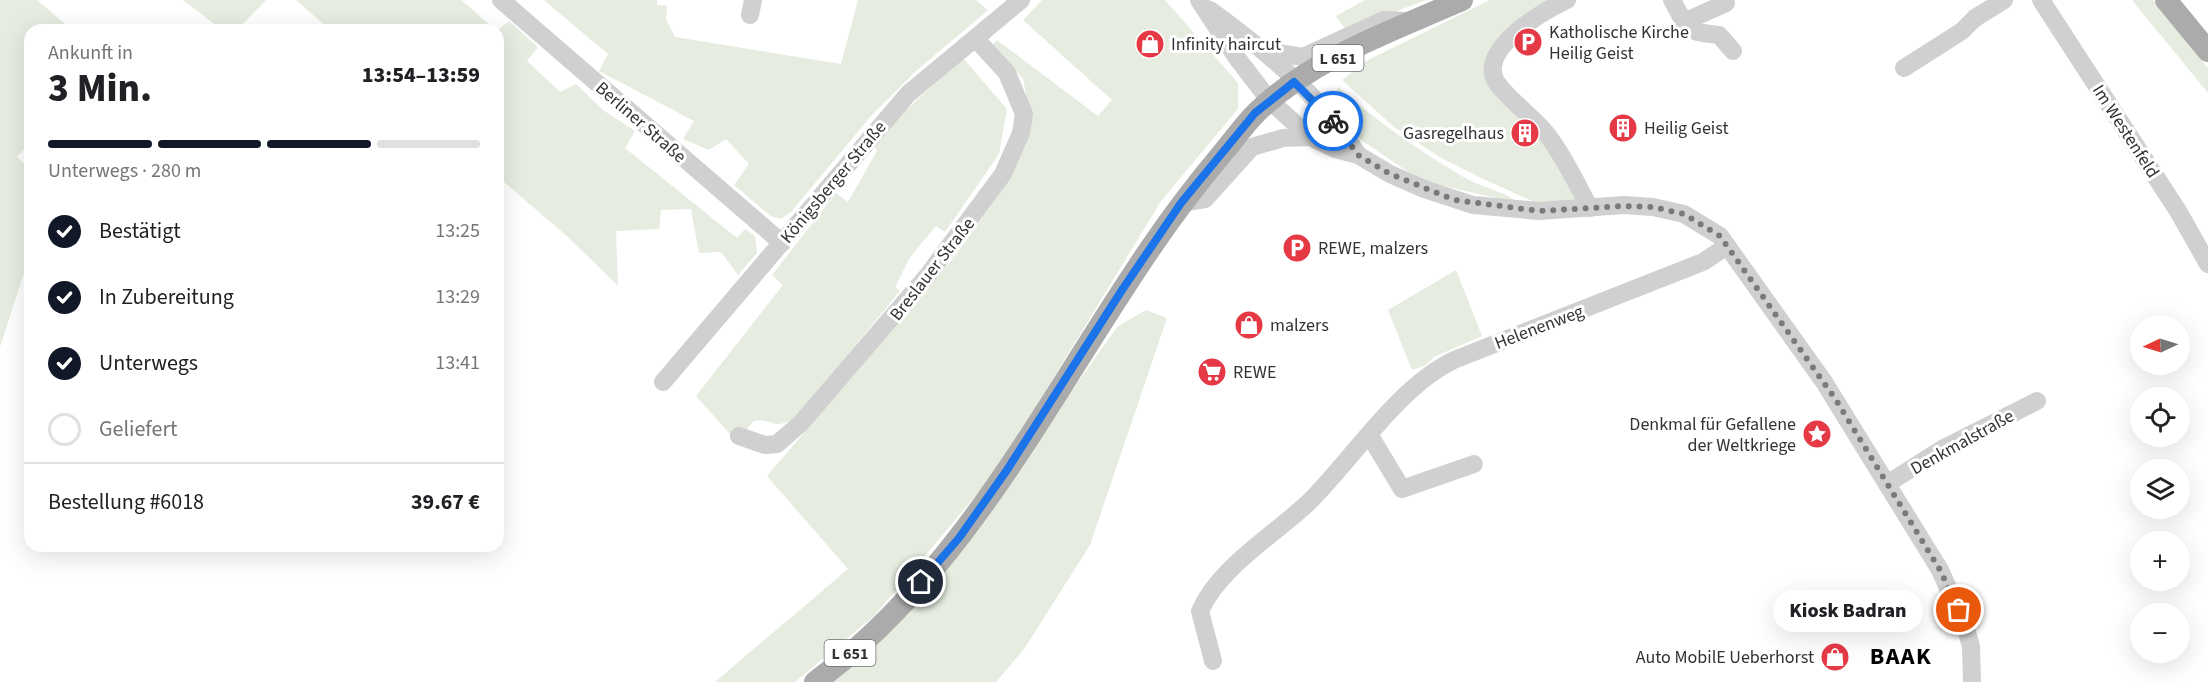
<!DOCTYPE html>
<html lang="de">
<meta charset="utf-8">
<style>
:root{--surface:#fff;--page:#f2f2f2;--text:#202124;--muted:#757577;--line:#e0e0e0;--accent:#111827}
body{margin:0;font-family:"Source Sans 3",sans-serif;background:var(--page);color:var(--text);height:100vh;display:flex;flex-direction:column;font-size:22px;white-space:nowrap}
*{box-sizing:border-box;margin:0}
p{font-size:20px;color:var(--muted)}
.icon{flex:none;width:33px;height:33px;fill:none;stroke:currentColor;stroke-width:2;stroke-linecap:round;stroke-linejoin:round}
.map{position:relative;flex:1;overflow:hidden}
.sheet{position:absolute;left:24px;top:24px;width:480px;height:528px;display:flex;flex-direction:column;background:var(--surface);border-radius:18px;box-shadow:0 6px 24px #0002}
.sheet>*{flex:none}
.needle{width:39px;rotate:266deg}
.fabs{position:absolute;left:2130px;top:315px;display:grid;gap:12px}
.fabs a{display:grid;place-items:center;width:60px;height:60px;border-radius:50%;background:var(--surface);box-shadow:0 6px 24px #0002;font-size:30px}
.pin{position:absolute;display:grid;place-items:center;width:51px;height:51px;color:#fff;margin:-26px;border:3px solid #fff;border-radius:50%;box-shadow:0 2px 6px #0007}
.courier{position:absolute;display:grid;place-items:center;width:60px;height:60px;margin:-30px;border:4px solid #1a73e8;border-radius:50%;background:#fff;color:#222;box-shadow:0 2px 8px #0007}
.bubble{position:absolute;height:42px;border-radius:21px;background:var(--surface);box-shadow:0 6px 24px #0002;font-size:20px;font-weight:800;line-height:42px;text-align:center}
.head em{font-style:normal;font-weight:800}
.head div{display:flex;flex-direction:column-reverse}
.head{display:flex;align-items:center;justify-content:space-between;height:102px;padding:0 24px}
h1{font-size:39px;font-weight:800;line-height:45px}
.bar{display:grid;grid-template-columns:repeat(4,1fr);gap:9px 6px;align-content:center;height:72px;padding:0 24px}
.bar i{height:8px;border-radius:4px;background:var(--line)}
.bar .on{background:var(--accent)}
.bar p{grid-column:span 4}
.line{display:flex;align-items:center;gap:15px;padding:0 24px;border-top:2px solid var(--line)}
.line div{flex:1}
ol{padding:0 24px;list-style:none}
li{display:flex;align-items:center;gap:18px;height:66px}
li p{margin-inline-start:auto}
li .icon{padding:6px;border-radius:50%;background:var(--accent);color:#fff;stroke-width:4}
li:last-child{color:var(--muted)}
li i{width:33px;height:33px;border:3px solid var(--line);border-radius:50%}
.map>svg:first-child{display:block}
.green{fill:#e6ecdf}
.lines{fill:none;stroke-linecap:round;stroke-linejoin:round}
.minor{stroke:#d0d0d0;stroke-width:18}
.major{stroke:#ababab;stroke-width:22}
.done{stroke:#7a7a7a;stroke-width:6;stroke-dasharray:0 10.8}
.route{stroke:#1a73e8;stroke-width:8}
.labels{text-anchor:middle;stroke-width:6;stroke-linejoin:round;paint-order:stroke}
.shield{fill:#fff;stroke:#707070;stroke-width:1.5}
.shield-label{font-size:16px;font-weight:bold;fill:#333}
.poi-label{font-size:18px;fill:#333;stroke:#fff;text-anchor:start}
.street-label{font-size:18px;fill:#333;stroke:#fff}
.district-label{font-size:24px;font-weight:bold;letter-spacing:1.5px;fill:#000;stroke:#fff}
</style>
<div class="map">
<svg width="2208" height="682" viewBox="0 0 2208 682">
<rect width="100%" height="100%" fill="#fff"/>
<!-- green -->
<g class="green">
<path d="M0,0h37l35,30h-42v113l-13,14 13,12v85l-30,93z"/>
<path d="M183,0h83l-29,30h-15z"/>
<path d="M296,0h165l35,30h-166z"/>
<path d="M544,0h113v5l10,1 -1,13 9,18 166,27 17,-64h118l12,10 -73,62 -44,44 -80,96 -10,7 -10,-3 -37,-31 15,-21 -23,-25 -17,11 -26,-11 11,-18 -95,-50 9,-17z"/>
<path d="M1042,0h123l73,83v26l-77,92 -163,268 -123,146 -80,67h-80l133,-113 -81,-93 185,-216 60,-84 14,-32 5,-24 -8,-41 -31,-34 5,-5 101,76 14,-16 -89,-80z"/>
<path d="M1365,0h61l-80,30 -10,-14z"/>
<path d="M1490,0h68l-67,62 19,35 75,104 -46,3 -56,-25 -42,-21 -47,-31 -52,-47 22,-18z"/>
<path d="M2132,0h21l55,68v25z"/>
<path d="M509,21l29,26 -11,14 33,31 16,-8 27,26 32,21 -10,17 112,90 8,-9 10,7 2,17 -19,22 -17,-23 -22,1 -8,-44 -30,1 -2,19 -43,2 2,55 -49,-48 -71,-61v-147z"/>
<path d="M963,58l44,51 -8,45 -54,78 -9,-6 -26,31 -15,30 5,4 -102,124c-25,18 -22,3 -44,6l-18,20 -40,-45 87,-111 -11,-10 64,-82 12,9 29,-51 -5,-10z"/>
<path d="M1338,87c40,35 81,64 127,91 16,9 39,13 53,25l-87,-20 -20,-9 -60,-41 -19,-33z"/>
<path d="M1456,270l26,66 -48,21 -10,9 -12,4 -24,-60z"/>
<path d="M1146,310l21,8 -77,227 -66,104 -28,33h-166l34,-25 79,-84 174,-246z"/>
</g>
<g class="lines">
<!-- minor -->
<g class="minor">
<path d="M501,0l281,243"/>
<path d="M1199,0l38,58 33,43 40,36 25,12 23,6 32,19 34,15 49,16 66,6 85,-6 29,2 31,7 36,22 104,146 116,188 25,56 6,20 1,36"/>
<path d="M1567,0c-23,11 -92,50 -70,83 13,18 34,32 48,49 18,22 31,51 45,76"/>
<path d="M1672,0c16,29 13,32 47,35l14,16"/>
<path d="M2041,0l137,211 30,53"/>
<path d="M1210,10c53,38 114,90 148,145"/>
<path d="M750,15l3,-15"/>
<path d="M1684,22l42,-19"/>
<path d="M1266,51l37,6 81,-37 27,1"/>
<path d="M1904,68l58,-37 13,-13 29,-18"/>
<path d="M1181,203l24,-4 47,-52 31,-9 27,-1"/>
<path d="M663,382l245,-288 113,-94"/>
<path d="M739,436l26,9 12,-1 24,-21 127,-148 75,-101 18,-41 3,-19 -17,-41 -31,-34"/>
<path d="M1370,436l32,53 72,-25"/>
<path d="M1887,484l55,-35 95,-48"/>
<path d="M1213,661l-13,-50c19,-44 76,-77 110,-110 44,-44 88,-114 144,-141l249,-98 24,-16"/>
</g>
<!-- major -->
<g class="major">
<path d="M2166,0l42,51"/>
<path d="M815,682c150,-110 234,-286 337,-436 23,-34 47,-65 73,-96 10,-12 20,-26 31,-37 56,-55 136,-82 206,-113"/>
</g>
</g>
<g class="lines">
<!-- done -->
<path class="done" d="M1333,121l25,34 32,19 65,26 84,11 85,-5 29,1 31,7 36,22 116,164 104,170 19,40"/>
<!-- route -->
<path class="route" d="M921,582l38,-44 48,-68 115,-180 59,-87 74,-90 39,-31 39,39"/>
</g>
<!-- icons -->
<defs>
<g id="parking-disc" transform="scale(1.5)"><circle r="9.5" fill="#e63946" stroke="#fff"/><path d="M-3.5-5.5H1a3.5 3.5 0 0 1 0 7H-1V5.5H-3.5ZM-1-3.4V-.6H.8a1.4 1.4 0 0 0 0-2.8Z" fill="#fff"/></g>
<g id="shop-disc" transform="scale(1.5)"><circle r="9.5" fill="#e63946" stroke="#fff"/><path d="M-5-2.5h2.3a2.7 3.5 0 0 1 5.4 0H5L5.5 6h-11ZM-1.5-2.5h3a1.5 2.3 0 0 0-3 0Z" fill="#fff"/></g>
<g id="building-disc" transform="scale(1.5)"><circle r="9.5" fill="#e63946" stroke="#fff"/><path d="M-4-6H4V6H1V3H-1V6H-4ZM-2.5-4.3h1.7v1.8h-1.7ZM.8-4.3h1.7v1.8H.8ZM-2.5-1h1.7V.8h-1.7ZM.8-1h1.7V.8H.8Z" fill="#fff"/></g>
<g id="supermarket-disc" transform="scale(1.5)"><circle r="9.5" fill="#e63946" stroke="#fff"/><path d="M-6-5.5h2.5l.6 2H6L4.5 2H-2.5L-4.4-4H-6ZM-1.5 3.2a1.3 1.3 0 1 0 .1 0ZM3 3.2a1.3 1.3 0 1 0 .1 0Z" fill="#fff"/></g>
<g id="sight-disc" transform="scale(1.5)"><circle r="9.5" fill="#e63946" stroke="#fff"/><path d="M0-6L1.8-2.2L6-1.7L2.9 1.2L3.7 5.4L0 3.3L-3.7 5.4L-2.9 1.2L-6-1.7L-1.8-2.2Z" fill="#fff"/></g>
</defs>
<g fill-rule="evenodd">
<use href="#parking-disc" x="1528" y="42"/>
<use href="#shop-disc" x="1150" y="44"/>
<use href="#building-disc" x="1623" y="128"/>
<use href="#building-disc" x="1525" y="133"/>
<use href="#parking-disc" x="1297" y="248"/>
<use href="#shop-disc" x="1249" y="325"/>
<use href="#supermarket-disc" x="1212" y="372"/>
<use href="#sight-disc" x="1817" y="434"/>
<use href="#shop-disc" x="1835" y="657"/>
</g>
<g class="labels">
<!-- shield labels -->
<g class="shield">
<rect x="1312.5" y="45" width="51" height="26" rx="4.5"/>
<rect x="824.5" y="640" width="51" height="26" rx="4.5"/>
</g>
<g class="shield-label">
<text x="1338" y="64">L 651</text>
<text x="850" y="659">L 651</text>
</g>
<!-- poi labels -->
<g class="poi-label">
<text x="1549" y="38">Katholische Kirche<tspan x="1549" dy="21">Heilig Geist</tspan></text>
<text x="1171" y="50">Infinity haircut</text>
<text x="1644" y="134">Heilig Geist</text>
<text x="1504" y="139" text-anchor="end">Gasregelhaus</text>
<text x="1318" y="254">REWE, malzers</text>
<text x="1270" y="331">malzers</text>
<text x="1233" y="378">REWE</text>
<text x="1796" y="430" text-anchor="end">Denkmal für Gefallene<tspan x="1796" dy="21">der Weltkriege</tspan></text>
<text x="1814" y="663" text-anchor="end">Auto MobilE Ueberhorst</text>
</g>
<!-- street labels -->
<g class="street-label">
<text transform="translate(641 122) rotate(41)" y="6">Berliner Straße</text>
<text transform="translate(2126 131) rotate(57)" y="6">Im Westenfeld</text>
<text transform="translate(833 182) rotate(-50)" y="6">Königsberger Straße</text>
<text transform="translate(932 269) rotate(-52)" y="6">Breslauer Straße</text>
<text transform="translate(1539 327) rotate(-21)" y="6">Helenenweg</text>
<text transform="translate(1962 442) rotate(-29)" y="6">Denkmalstraße</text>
</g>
<!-- district labels -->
<g class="district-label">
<text x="1901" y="664">BAAK</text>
</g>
</g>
</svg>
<div class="fabs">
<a><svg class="needle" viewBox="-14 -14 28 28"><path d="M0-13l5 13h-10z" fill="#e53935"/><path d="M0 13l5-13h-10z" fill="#757577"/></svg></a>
<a><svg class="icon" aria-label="locate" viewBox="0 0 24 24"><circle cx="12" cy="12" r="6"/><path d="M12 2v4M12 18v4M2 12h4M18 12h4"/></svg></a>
<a><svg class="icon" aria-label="layers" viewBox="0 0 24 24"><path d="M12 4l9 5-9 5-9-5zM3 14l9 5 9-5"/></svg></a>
<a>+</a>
<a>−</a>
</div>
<div class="pin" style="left:1959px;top:610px;background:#ea580c"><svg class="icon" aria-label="bag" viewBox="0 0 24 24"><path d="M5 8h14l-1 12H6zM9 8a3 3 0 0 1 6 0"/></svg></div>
<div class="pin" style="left:921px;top:582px;background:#1f2937"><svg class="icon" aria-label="home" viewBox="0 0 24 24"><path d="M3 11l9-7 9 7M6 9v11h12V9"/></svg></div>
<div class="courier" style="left:1333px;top:121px"><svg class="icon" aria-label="bike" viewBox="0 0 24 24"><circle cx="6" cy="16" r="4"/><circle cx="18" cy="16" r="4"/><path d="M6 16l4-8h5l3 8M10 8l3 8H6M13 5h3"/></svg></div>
<div class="bubble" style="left:1773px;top:590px;width:150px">Kiosk Badran</div>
<section class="sheet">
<div class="head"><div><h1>3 Min.</h1><p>Ankunft in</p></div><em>13:54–13:59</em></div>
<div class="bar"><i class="on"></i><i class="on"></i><i class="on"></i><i></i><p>Unterwegs · 280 m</p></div>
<ol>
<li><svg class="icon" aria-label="check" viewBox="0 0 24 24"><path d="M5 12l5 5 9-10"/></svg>Bestätigt<p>13:25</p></li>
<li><svg class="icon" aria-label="check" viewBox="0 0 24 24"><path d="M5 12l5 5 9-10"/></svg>In Zubereitung<p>13:29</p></li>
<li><svg class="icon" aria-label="check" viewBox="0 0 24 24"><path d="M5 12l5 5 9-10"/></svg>Unterwegs<p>13:41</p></li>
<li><i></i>Geliefert</li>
</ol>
<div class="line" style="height:78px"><div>Bestellung #6018</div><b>39.67 €</b></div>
</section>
</div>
